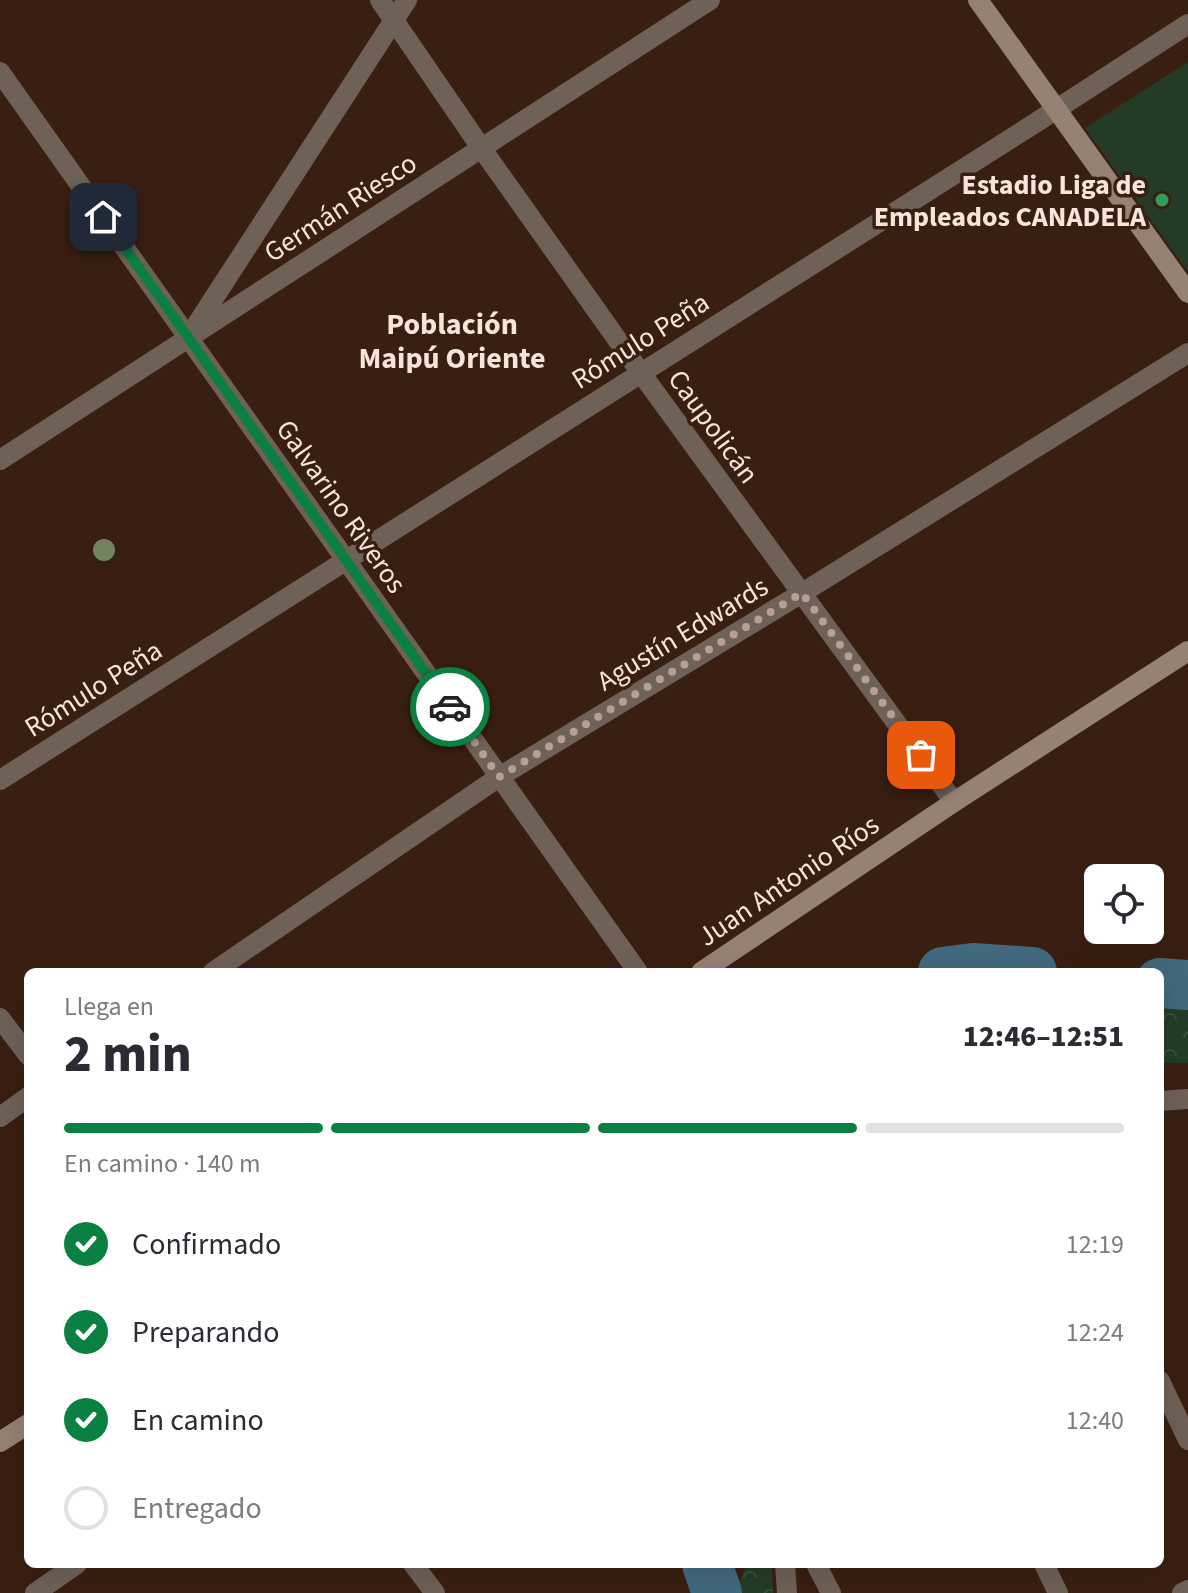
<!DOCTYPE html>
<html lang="es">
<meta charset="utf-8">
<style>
:root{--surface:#fff;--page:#f2f2f3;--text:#2b2b33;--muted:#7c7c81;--line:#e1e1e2;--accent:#0b8043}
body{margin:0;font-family:"Source Sans 3",sans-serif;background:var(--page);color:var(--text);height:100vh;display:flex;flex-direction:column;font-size:30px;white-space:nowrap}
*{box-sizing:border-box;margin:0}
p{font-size:26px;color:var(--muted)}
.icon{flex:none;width:44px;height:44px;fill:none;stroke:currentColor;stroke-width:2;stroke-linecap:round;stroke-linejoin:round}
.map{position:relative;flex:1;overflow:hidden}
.sheet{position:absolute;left:24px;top:968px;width:1140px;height:600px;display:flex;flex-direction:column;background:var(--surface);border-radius:12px;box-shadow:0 8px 32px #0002}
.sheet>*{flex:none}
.controls{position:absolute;left:1084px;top:864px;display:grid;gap:16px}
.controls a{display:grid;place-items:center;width:80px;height:80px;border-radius:12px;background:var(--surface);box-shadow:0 8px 32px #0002;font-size:40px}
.pin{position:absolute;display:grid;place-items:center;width:68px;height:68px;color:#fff;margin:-34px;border-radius:16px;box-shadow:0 4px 12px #0006}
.courier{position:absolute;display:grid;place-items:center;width:80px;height:80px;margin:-40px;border:6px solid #0b8043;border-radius:50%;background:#fff;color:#222;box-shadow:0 2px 10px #0007}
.summary em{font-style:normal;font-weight:800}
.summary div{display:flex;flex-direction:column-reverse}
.summary{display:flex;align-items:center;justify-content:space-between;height:136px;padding:0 40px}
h1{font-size:52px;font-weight:800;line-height:60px}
.bar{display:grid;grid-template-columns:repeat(4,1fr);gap:12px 8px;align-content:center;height:96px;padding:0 40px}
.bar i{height:10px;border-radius:6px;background:var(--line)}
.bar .active{background:var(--accent)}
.bar p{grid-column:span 4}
ol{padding:0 40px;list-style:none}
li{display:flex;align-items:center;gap:24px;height:88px}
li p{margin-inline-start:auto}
li .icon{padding:8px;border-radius:50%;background:var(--accent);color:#fff;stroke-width:4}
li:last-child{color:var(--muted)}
li i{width:44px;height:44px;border:4px solid var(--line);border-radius:50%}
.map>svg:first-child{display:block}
.park{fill:url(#park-crowns)}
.pitch{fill:#243c27}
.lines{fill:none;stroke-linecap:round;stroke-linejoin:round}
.river{stroke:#42697f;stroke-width:50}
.minor{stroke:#6e6158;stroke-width:20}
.tertiary{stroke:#6e6158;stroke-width:20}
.secondary{stroke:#968274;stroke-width:20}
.tree{fill:#728362}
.done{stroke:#b4a095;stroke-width:8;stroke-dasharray:0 14.4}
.route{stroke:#0b8043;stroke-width:10}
.leisure-dot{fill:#2e9e5b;stroke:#391f11;stroke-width:3}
.labels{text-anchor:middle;stroke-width:7;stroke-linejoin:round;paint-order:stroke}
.poi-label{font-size:28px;font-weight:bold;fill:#f7e5dc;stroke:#391f11;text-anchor:end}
.street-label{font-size:28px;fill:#f7e5dc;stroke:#391f11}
.neighbourhood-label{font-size:30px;font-weight:bold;fill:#f7e5dc;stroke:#391f11}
</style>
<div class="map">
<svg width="1188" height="1593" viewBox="0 0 1188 1593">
<defs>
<pattern id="park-crowns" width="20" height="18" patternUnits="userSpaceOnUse" patternTransform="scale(2)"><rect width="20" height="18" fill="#243c27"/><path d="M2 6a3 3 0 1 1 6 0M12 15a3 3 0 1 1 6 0" fill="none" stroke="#3a4f3c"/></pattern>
</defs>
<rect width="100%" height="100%" fill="#391f11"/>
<!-- park -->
<g class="park">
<path d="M1160,987l28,10v66h-28z"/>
<path d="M746,1564h26l1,29h-37z"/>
</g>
<!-- pitch -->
<path class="pitch" d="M1188,62v210l-103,-144z"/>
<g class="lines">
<!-- river -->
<g class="river">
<path d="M943,972l30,-4 59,4"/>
<path d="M1160,983l28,2"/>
<path d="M707,1564l10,29"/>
</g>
<!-- minor -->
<g class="minor">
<path d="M380,0l102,149 159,224 313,429"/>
<path d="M0,72l638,900"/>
<path d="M188,338l219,-338"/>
<path d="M0,780l1029,-653 159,-103"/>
<path d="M213,972l286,-195 303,-184 386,-240"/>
<path d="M0,1018l28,37"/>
<path d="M1160,1101l28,-2"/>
<path d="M0,1117l28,-20"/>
<path d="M1160,1381l28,59"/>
<path d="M413,1564l22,29"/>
<path d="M785,1564l2,29"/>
<path d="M816,1564l15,29"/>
<path d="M1044,1564l14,29"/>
<path d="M35,1593l42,-29"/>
<path d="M1182,1593l6,-3"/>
</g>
<!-- tertiary -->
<path class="tertiary" d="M0,460l710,-460"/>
<!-- secondary -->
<g class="secondary">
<path d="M978,0l210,293"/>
<path d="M701,972l253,-170 234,-151"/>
<path d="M0,1442l28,-18"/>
</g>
</g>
<!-- trees -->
<circle class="tree" cx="104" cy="550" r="11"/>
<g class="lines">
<!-- done -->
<path class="done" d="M450,707l49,70 303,-184 119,162"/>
<!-- route -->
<path class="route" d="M103,217l347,490"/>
</g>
<!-- markers -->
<circle class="leisure-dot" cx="1162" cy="200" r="8"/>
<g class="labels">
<!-- poi labels -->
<g class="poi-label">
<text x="1146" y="194">Estadio Liga de<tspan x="1146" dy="32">Empleados CANADELA</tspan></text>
</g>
<!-- street labels -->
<g class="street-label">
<text transform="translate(340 207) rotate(-33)" y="10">Germán Riesco</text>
<text transform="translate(640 340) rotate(-32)" y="10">Rómulo Peña</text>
<text transform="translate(714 426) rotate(54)" y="10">Caupolicán</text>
<text transform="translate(342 506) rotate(55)" y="10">Galvarino Riveros</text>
<text transform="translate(682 633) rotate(-31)" y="10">Agustín Edwards</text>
<text transform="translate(93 688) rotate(-32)" y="10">Rómulo Peña</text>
<text transform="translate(788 880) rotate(-34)" y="10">Juan Antonio Ríos</text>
</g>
<!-- neighbourhood labels -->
<g class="neighbourhood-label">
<text x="452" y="334">Población<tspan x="452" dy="34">Maipú Oriente</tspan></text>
</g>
</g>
</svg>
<div class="controls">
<a><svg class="icon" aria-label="locate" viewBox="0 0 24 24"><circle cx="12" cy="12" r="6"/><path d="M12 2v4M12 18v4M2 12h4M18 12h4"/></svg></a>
</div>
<div class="pin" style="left:921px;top:755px;background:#ea580c"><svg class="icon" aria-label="bag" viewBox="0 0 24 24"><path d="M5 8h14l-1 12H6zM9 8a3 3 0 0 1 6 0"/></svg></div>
<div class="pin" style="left:103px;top:217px;background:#1f2937"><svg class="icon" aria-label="home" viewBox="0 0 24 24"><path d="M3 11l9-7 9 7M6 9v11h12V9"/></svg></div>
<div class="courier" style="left:450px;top:707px"><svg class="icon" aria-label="car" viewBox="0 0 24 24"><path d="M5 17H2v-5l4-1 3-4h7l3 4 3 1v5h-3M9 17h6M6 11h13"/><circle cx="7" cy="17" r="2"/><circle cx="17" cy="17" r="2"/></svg></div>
<section class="sheet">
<div class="summary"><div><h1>2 min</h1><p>Llega en</p></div><em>12:46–12:51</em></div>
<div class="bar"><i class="active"></i><i class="active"></i><i class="active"></i><i></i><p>En camino · 140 m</p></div>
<ol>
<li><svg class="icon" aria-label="check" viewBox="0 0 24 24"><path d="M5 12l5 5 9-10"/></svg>Confirmado<p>12:19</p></li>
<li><svg class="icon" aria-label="check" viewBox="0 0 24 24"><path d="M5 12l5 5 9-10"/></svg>Preparando<p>12:24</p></li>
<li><svg class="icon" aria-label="check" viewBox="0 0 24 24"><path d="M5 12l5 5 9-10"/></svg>En camino<p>12:40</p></li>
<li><i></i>Entregado</li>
</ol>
</section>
</div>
